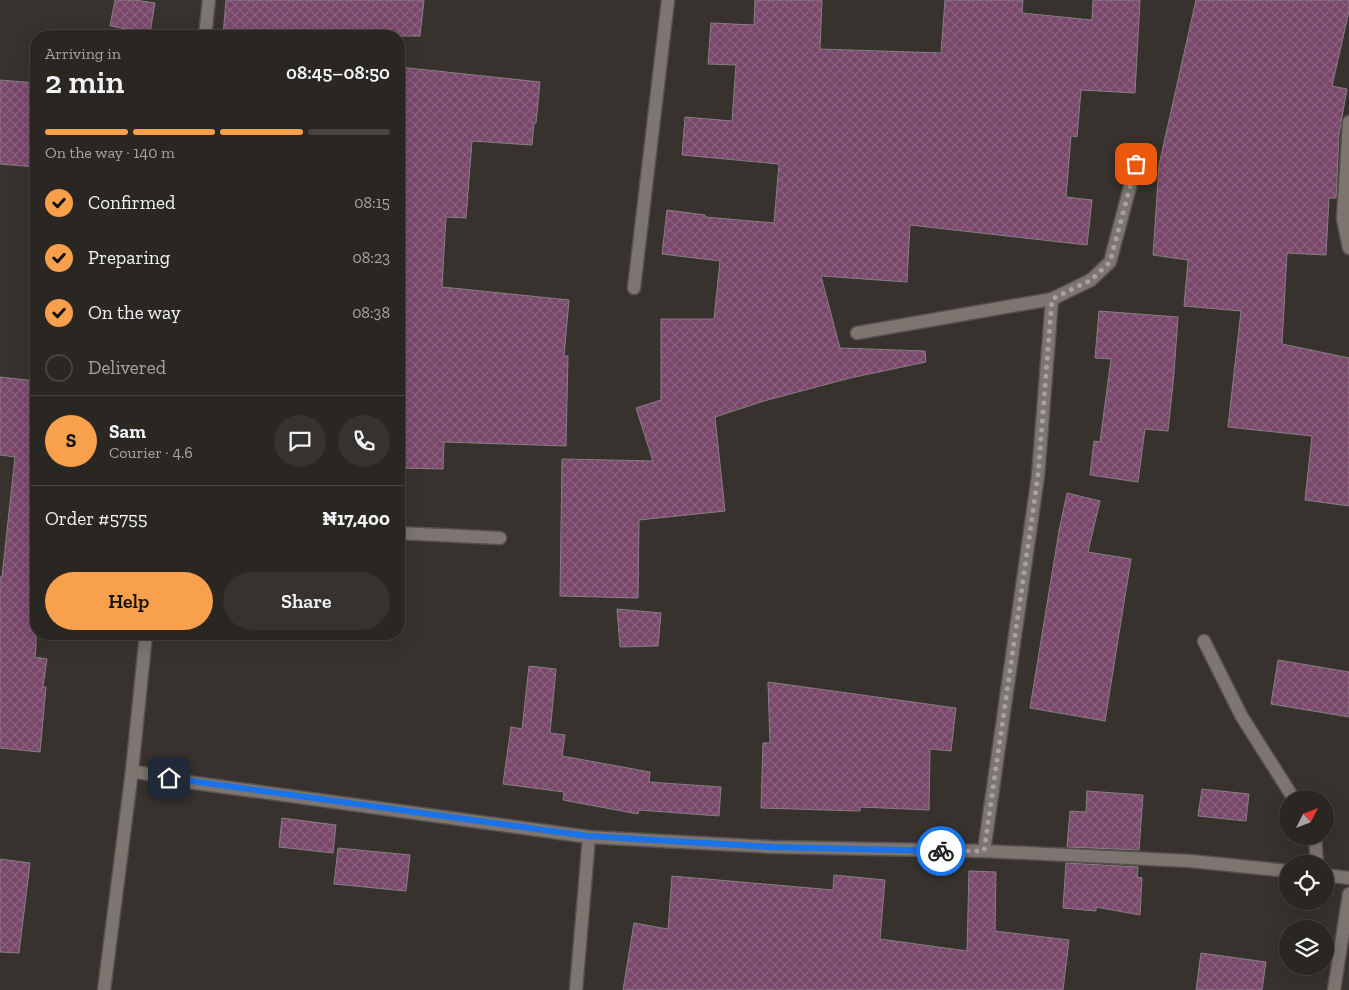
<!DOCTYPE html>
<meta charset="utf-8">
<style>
:root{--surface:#2a2622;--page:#36322f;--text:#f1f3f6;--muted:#a5a5a5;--line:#464340;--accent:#f8a04b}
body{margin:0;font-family:"Zilla Slab",serif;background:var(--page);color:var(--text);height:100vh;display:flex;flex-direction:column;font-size:19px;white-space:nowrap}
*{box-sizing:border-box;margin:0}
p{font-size:16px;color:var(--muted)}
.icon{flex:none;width:28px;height:28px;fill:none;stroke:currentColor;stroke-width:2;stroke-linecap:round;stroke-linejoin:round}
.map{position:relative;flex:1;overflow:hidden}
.details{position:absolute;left:30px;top:30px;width:375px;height:610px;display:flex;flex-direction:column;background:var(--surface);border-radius:20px;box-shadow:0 5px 20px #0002,0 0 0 1px var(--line)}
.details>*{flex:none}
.needle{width:32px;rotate:48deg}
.tools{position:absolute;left:1279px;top:790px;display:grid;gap:10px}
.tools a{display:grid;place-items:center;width:55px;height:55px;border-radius:50%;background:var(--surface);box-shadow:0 5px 20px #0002,0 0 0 1px var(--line);font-size:25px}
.pin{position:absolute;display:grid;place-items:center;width:42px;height:42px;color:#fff;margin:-21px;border-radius:10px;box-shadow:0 2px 8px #0006}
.courier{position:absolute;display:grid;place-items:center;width:50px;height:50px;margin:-25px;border:4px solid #1a73e8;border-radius:50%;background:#fff;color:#222;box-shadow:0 1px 6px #0007}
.head em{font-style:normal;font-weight:600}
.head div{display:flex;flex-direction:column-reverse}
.head{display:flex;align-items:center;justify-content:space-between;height:85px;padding:0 15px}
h1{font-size:32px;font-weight:600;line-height:38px}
.bar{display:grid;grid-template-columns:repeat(4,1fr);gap:8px 5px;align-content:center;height:60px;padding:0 15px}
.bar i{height:6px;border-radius:4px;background:var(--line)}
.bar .selected{background:var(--accent)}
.bar p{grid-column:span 4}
.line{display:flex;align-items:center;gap:12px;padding:0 15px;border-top:1px solid var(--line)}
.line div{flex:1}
.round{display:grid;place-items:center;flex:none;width:52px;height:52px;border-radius:26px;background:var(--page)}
ol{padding:0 15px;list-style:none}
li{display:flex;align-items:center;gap:15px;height:55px}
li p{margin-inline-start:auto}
li .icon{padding:5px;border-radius:50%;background:var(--accent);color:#111;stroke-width:4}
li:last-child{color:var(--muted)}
li i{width:28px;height:28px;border:2px solid var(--line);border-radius:50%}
.cta{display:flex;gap:10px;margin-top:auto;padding:10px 15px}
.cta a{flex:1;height:58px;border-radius:30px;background:var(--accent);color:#111;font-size:20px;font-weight:600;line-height:58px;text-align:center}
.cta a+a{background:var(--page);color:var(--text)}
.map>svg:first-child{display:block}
.building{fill:url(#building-cross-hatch);stroke:#877f84}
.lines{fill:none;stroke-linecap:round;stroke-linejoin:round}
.service-casing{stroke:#56514e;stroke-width:15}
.minor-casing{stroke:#56514e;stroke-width:15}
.service{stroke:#7c7570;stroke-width:12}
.minor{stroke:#7c7570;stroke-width:12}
.done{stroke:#a7a2a0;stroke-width:5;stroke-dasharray:0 9}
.route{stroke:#1a73e8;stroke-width:6}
</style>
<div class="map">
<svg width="1349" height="990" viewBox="0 0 1349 990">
<defs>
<pattern id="building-cross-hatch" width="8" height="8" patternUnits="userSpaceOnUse" patternTransform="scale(1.25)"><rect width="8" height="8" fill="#784769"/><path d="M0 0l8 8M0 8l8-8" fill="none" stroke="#8b617e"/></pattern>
</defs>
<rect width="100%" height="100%" fill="#38322e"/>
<!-- building -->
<g class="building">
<path d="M115,0h19l21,3 -5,30 -40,-7z"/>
<path d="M226,0h198l-4,36h-197z"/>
<path d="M755,0h67l-2,49 121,4 4,-53h78l-1,13 70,7 1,-20h47l-5,93 -54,-3 -4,47 -6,-1 -5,61 26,3 -5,45 -177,-20 -3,57 -86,-6 19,72 85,3 1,11 -76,16 -86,23 -49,16 10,94 -86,9 -1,78 -78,-2 2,-137 91,2 -17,-53 25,-8v-81h53l6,-58 -58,-7 5,-44 38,5v2l69,6 5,-59 -97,-9 3,-38 47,4 4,-56 -28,-1 3,-41 43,2z"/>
<path d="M1196,0h153v11l-17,75 15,3 -8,45 -3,64h-7l-3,57 -39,-2 -5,91 67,14v148l-44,-6 7,-64 -84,-9 13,-116 -57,-5 4,-46 -35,-5 6,-90z"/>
<path d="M399,67l141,15 -4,41h-2l-2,22 -60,-4 -6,77 -20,-1 -4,70 127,13 -5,56h4l-2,90 -122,-4 -1,27 -44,-1z"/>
<path d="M0,80l36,3v84l-36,-3z"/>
<path d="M1099,311l79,6 -4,56 -6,58 -23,-2 -7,53 -48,-7 4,-34 6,1 11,-83 -16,-1z"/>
<path d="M0,377l36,4v267l-1,9 12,2 -4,28h3l-6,65 -40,-4v-171h2l13,-120 -15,-2z"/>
<path d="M1067,493l33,8 -12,51 43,7 -26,162 -75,-13 29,-177z"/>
<path d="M617,609l44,4 -3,33 -38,1z"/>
<path d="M1278,660l71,12v45l-78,-13z"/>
<path d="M529,666l27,3 -6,64 15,2 -3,21 88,16 -1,10 72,5 -2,29 -80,-6 -1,4 -75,-14 1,-8 -61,-8 8,-57 11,2z"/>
<path d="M768,682l188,26 -5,43 -21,-2 -1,61 -69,-3v4l-99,-3 2,-65h7z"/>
<path d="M1202,789l47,5 -3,27 -48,-5z"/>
<path d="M1087,791l56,4 -4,55 -72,-3 3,-36 16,1z"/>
<path d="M282,818l54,7 -3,28 -54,-6z"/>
<path d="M338,848l72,7 -4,36 -72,-7z"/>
<path d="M0,859l30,4 -11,90 -19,-1z"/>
<path d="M1066,863l72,4 -1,10 5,1 -2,37 -44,-8v4l-33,-3z"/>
<path d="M969,871l27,1 -1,59 74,9 -6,50h-440l11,-67 34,6 4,-53 161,14 1,-15 51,5 -5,59 87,12z"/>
<path d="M1201,953l65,9 -4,28h-66z"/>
</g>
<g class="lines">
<!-- service casing -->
<g class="service-casing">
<g id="service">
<path d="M399,533l101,5"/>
<path d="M1204,641l38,76 52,82"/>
<path d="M1315,836l2,28"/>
</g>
</g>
<!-- minor casing -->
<g class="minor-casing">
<g id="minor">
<path d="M205,36l4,-36"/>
<path d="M1349,122l-6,97 6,29"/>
<path d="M634,288l34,-288"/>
<path d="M857,333l195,-34 39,-19 19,-18 26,-98"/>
<path d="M132,771l56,11 401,55 183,10 212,4 206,10 98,10"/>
<path d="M984,851l54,-375 14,-177"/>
<path d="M1325,875l24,3"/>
<path d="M104,990l28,-219 14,-137"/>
<path d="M576,990l13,-153"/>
<path d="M1334,990l15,-96"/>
</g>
</g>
<!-- service -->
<use href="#service" class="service"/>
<!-- minor -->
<use href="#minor" class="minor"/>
</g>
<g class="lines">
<!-- done -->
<path class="done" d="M941,851h43l54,-375 14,-177 39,-19 19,-18 26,-98"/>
<!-- route -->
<path class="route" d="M169,778l419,58 184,11 169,4"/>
</g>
</svg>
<div class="tools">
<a><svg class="needle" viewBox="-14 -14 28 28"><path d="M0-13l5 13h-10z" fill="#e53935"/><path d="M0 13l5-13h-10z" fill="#a5a5a5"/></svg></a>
<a><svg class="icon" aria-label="locate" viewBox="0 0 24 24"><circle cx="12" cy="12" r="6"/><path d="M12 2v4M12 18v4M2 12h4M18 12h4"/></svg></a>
<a><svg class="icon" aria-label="layers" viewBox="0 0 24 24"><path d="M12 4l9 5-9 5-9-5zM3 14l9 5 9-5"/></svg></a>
</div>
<div class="pin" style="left:1136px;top:164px;background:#ea580c"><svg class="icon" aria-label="bag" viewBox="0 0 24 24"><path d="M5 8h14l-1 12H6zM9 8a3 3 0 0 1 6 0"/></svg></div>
<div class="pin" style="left:169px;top:778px;background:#1f2937"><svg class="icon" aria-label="home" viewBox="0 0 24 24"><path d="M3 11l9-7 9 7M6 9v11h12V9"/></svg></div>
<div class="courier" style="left:941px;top:851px"><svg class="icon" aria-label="bike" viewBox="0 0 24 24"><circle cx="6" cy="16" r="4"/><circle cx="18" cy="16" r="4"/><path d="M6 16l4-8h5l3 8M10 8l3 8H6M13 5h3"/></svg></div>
<section class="details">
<div class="head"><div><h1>2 min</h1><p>Arriving in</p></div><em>08:45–08:50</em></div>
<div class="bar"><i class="selected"></i><i class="selected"></i><i class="selected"></i><i></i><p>On the way · 140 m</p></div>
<ol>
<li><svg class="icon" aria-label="check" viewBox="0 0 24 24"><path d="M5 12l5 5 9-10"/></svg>Confirmed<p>08:15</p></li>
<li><svg class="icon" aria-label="check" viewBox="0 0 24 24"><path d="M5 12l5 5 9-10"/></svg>Preparing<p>08:23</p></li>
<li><svg class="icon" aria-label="check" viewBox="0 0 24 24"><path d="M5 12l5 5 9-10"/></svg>On the way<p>08:38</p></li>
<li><i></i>Delivered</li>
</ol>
<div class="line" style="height:90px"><b class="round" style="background:var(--accent);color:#111">S</b><div><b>Sam</b><p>Courier · 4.6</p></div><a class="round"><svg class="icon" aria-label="chat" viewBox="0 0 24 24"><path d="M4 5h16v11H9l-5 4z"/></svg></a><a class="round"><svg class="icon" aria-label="phone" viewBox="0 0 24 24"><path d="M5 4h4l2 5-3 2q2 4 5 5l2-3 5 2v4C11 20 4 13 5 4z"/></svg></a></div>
<div class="line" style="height:65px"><div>Order #5755</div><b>₦17,400</b></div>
<div class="cta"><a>Help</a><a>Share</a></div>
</section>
</div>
